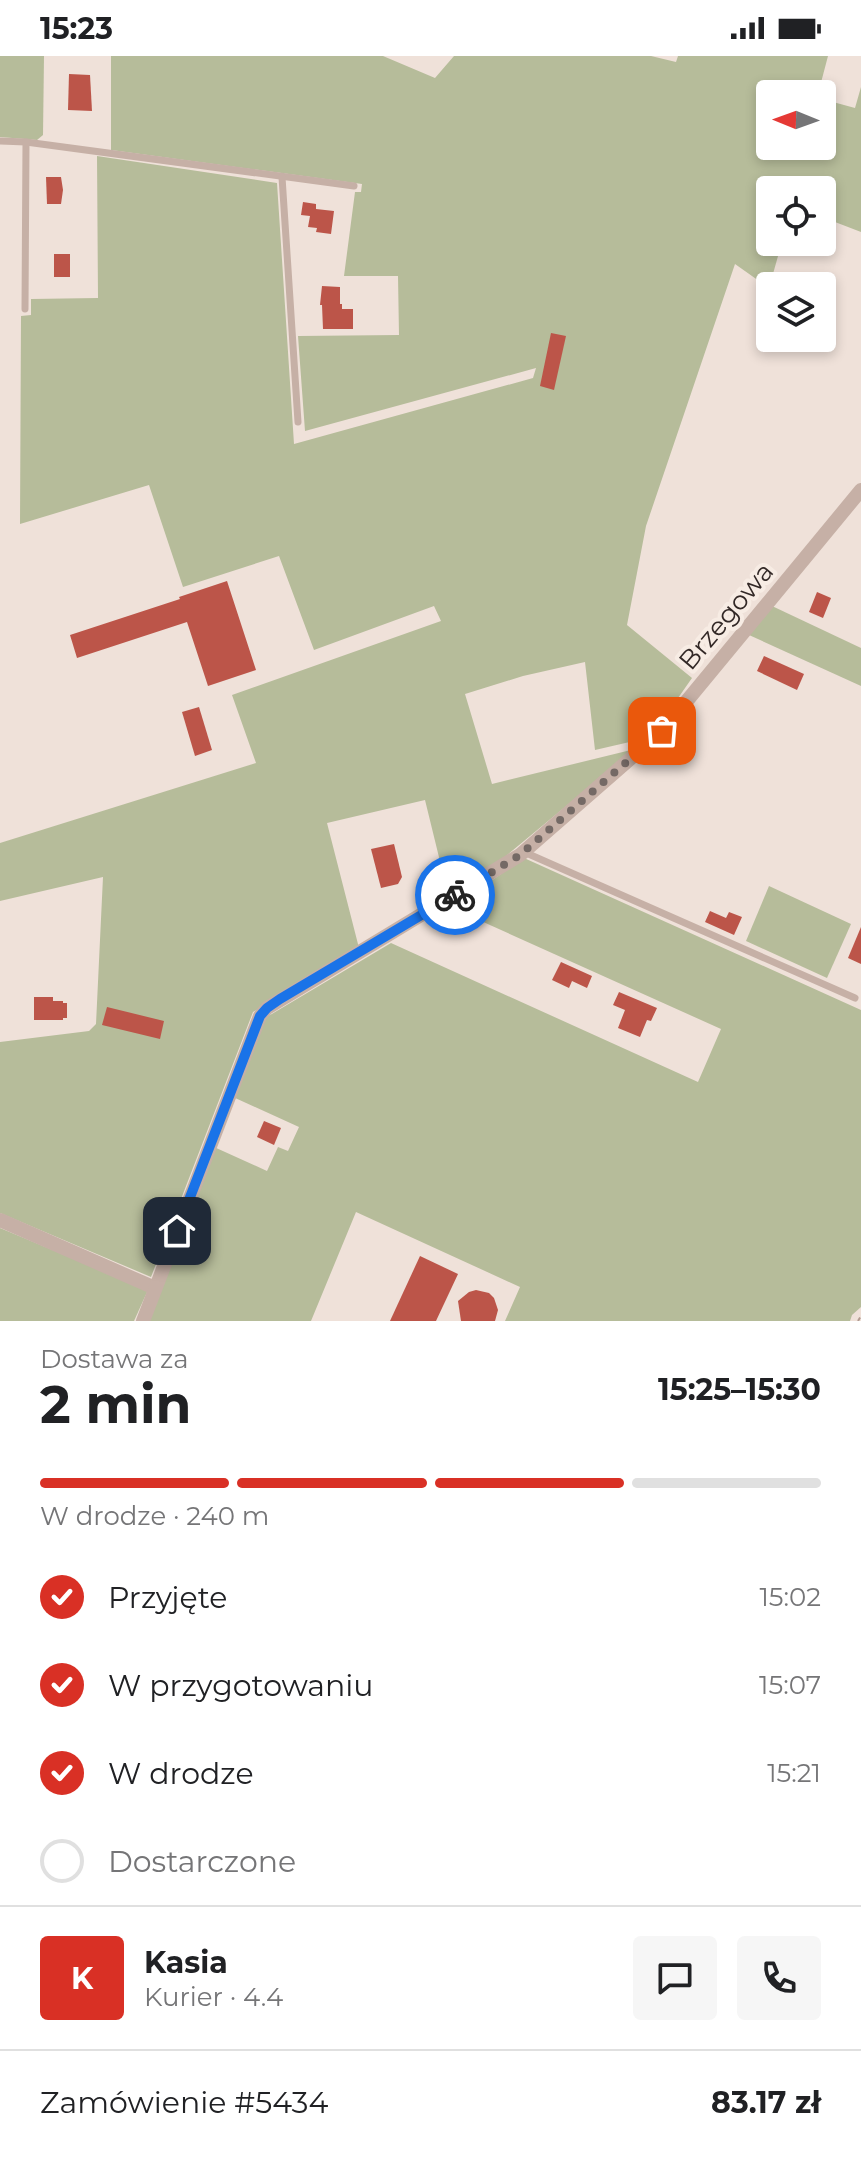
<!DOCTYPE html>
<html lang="pl">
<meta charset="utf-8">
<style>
:root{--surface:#fff;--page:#f6f6f6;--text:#202124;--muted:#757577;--line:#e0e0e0;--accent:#d93025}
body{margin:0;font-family:Montserrat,sans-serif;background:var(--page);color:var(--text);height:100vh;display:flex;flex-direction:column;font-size:30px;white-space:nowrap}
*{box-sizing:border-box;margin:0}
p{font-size:26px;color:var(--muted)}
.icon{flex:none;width:44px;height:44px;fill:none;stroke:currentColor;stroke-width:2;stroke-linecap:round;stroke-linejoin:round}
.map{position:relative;height:1265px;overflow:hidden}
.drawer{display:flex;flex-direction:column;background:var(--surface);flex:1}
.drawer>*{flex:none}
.needle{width:52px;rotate:271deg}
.buttons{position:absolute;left:756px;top:24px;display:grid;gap:16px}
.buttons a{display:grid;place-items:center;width:80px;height:80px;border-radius:8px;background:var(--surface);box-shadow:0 4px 12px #0003;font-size:40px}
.pin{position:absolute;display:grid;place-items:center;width:68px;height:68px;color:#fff;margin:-34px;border-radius:16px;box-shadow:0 4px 12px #0006}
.courier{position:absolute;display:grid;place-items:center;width:80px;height:80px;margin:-40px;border:6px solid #1a73e8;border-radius:50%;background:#fff;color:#222;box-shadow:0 2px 10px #0007}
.headline em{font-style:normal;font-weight:700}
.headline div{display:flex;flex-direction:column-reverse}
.headline{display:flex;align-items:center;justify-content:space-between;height:136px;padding:0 40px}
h1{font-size:52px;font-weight:700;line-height:60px}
.bar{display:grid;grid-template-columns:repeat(4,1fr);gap:12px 8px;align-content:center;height:96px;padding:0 40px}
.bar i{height:10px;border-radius:6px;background:var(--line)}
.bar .active{background:var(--accent)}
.bar p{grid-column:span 4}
.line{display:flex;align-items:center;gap:20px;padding:0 40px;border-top:2px solid var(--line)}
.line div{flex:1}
.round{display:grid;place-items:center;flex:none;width:84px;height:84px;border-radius:8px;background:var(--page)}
ol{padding:0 40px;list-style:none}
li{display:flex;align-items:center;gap:24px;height:88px}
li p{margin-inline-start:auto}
li .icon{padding:8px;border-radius:50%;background:var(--accent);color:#fff;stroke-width:4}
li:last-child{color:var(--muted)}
li i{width:44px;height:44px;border:4px solid var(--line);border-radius:50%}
.status{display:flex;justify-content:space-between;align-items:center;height:56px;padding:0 40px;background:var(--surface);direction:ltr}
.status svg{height:22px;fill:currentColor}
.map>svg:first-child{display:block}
.green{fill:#b6bc9a}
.building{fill:#bc5549}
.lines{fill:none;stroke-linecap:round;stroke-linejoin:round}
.path{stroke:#b19a90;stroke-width:2;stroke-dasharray:4 4;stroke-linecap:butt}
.lane{stroke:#c6b0a6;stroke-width:7}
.street{stroke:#c6b0a6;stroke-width:14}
.done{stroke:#746965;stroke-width:8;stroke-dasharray:0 14.4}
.route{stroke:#1a73e8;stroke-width:10}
.labels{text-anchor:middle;stroke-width:8;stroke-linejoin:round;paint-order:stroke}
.street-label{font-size:26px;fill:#322826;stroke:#f7ece4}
</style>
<div class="status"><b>15:23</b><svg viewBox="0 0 49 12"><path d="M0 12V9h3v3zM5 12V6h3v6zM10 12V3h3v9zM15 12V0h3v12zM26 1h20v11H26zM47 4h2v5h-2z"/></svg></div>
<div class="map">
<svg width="861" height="1265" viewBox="0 0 861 1265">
<rect width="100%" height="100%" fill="#efe1d9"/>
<!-- green -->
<g class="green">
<path d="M0,0h44l-1,79 -6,5 -37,-3z"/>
<path d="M111,0h272l52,22 19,-22h197l25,6 2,-6h150l-10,38h-48v52h52v-47l33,9 6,-21v145l-39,-15v-27h-52v52h12l-13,46 -34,-24 -89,262 -19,99 65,53 -37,53 -8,7 -52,12 -10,-88 -62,14 -58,18 27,90 143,-35 -135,112 -52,33 -23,-94 -98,23 32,125 -106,64 -102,265 -151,-64v-171l89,-11 7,-7 7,-147 -103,24v-58l256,-80 -24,-68 209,-74 -7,-15 -120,44 -35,-94 -96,31 -34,-102 -129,39 1,-208 10,-1v-16l67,-1 -1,-142 180,27 17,261 239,-66 3,-10 -231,63 -7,-95 101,-1 -1,-59h-54l11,-84h6l1,-8 -251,-34z"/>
<path d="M772,550l89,42v38l-112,-51z"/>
<path d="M524,802l337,152v297l-9,8 -2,6h-345l15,-34 -164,-75 -45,109h-163l66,-174 53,24 11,-24 10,4 11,-24 -66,-30 32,-79 126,-75 307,139 23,-53 -269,-121z"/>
<path d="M769,830l82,38 -24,54 -81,-37z"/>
<path d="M0,1172l148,62 -14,31h-134z"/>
</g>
<!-- building -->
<g class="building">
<path d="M69,18l21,1 2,36 -24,-1z"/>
<path d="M46,121h15l2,13 -2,14h-14z"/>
<path d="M303,146l13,2v5l18,2 -3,23 -15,-2 1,-4 -9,-1 2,-11 -9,-1z"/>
<rect x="54" y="198" width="16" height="23"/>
<path d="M322,230l18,1v17h2v5h11v20h-30l-1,-24h-2z"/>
<path d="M551,277l15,3 -12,54 -14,-4z"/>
<path d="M227,525l29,89 -48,16 -21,-64 -110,36 -7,-23 110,-36 -1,-2z"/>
<path d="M817,536l14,6 -8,20 -14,-6z"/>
<path d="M764,600l40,18 -7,16 -40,-19z"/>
<path d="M199,651l13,43 -17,6 -13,-44z"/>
<path d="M394,788l8,33 -4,7 -17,4 -10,-39z"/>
<path d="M710,855l16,7 3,-6 13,5 -8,18 -29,-13z"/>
<path d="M861,871v37l-13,-6z"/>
<path d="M561,906l31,14 -5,12 -15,-7 -3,7 -17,-8z"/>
<path d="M619,936l38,16 -6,13 -4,-1 -7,17 -22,-9 7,-18 -12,-5z"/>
<path d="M34,941h19v4h10v2h4v15h-4v2h-29z"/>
<path d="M107,951l57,14 -4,18 -58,-14z"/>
<path d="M264,1065l17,7 -7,17 -17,-8z"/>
<path d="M420,1200l38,18 -22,47h-46z"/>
<path d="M476,1234l13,3 5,5 4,12 -3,11h-34l-3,-20 11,-9z"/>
</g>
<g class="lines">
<!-- path -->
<path class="path" d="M858,1265l3,-5"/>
<!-- lane -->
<g class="lane">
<path d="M0,85l26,1 328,44"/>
<path d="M282,121l16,245"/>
<path d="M25,253l1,-167"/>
<path d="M524,796l331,146"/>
</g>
<!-- street -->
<g class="street">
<path d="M0,1164l155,68"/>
<path d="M143,1265l117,-305 7,-8 253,-153 142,-124 199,-241"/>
</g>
</g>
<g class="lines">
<!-- done -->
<path class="done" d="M455,839l65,-40 142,-124"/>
<!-- route -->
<path class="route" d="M177,1175l83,-215 7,-8 13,-9 175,-104"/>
</g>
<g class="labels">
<!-- street labels -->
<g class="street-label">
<text transform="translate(726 560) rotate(-50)" y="9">Brzegowa</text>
</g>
</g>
</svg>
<div class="buttons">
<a><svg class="needle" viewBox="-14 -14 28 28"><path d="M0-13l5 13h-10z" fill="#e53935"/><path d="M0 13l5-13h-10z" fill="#757577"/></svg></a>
<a><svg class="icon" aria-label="locate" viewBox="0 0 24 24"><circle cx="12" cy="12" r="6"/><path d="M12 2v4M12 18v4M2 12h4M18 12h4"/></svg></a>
<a><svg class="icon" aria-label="layers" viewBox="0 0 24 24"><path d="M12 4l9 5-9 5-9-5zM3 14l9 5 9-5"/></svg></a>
</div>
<div class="pin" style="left:662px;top:675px;background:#ea580c"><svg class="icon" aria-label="bag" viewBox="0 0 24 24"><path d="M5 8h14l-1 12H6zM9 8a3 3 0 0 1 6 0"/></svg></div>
<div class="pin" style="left:177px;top:1175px;background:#1f2937"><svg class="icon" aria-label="home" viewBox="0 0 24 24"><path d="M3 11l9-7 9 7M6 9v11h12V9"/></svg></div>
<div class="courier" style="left:455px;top:839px"><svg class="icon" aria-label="bike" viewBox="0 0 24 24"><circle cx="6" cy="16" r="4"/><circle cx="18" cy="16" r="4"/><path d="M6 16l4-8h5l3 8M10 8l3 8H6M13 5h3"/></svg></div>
</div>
<section class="drawer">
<div class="headline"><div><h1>2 min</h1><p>Dostawa za</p></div><em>15:25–15:30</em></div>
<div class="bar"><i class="active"></i><i class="active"></i><i class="active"></i><i></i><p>W drodze · 240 m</p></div>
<ol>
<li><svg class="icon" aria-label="check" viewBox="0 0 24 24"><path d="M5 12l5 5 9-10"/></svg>Przyjęte<p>15:02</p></li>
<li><svg class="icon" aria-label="check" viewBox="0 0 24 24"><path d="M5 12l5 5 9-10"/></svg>W przygotowaniu<p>15:07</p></li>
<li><svg class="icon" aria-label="check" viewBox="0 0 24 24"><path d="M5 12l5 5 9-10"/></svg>W drodze<p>15:21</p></li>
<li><i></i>Dostarczone</li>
</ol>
<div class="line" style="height:144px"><b class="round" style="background:var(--accent);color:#fff">K</b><div><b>Kasia</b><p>Kurier · 4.4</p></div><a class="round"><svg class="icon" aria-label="chat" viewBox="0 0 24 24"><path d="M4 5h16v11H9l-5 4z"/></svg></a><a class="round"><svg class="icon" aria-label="phone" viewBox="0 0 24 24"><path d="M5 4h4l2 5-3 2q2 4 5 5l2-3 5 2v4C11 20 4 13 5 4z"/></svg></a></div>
<div class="line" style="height:104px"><div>Zamówienie #5434</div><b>83.17 zł</b></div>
</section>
